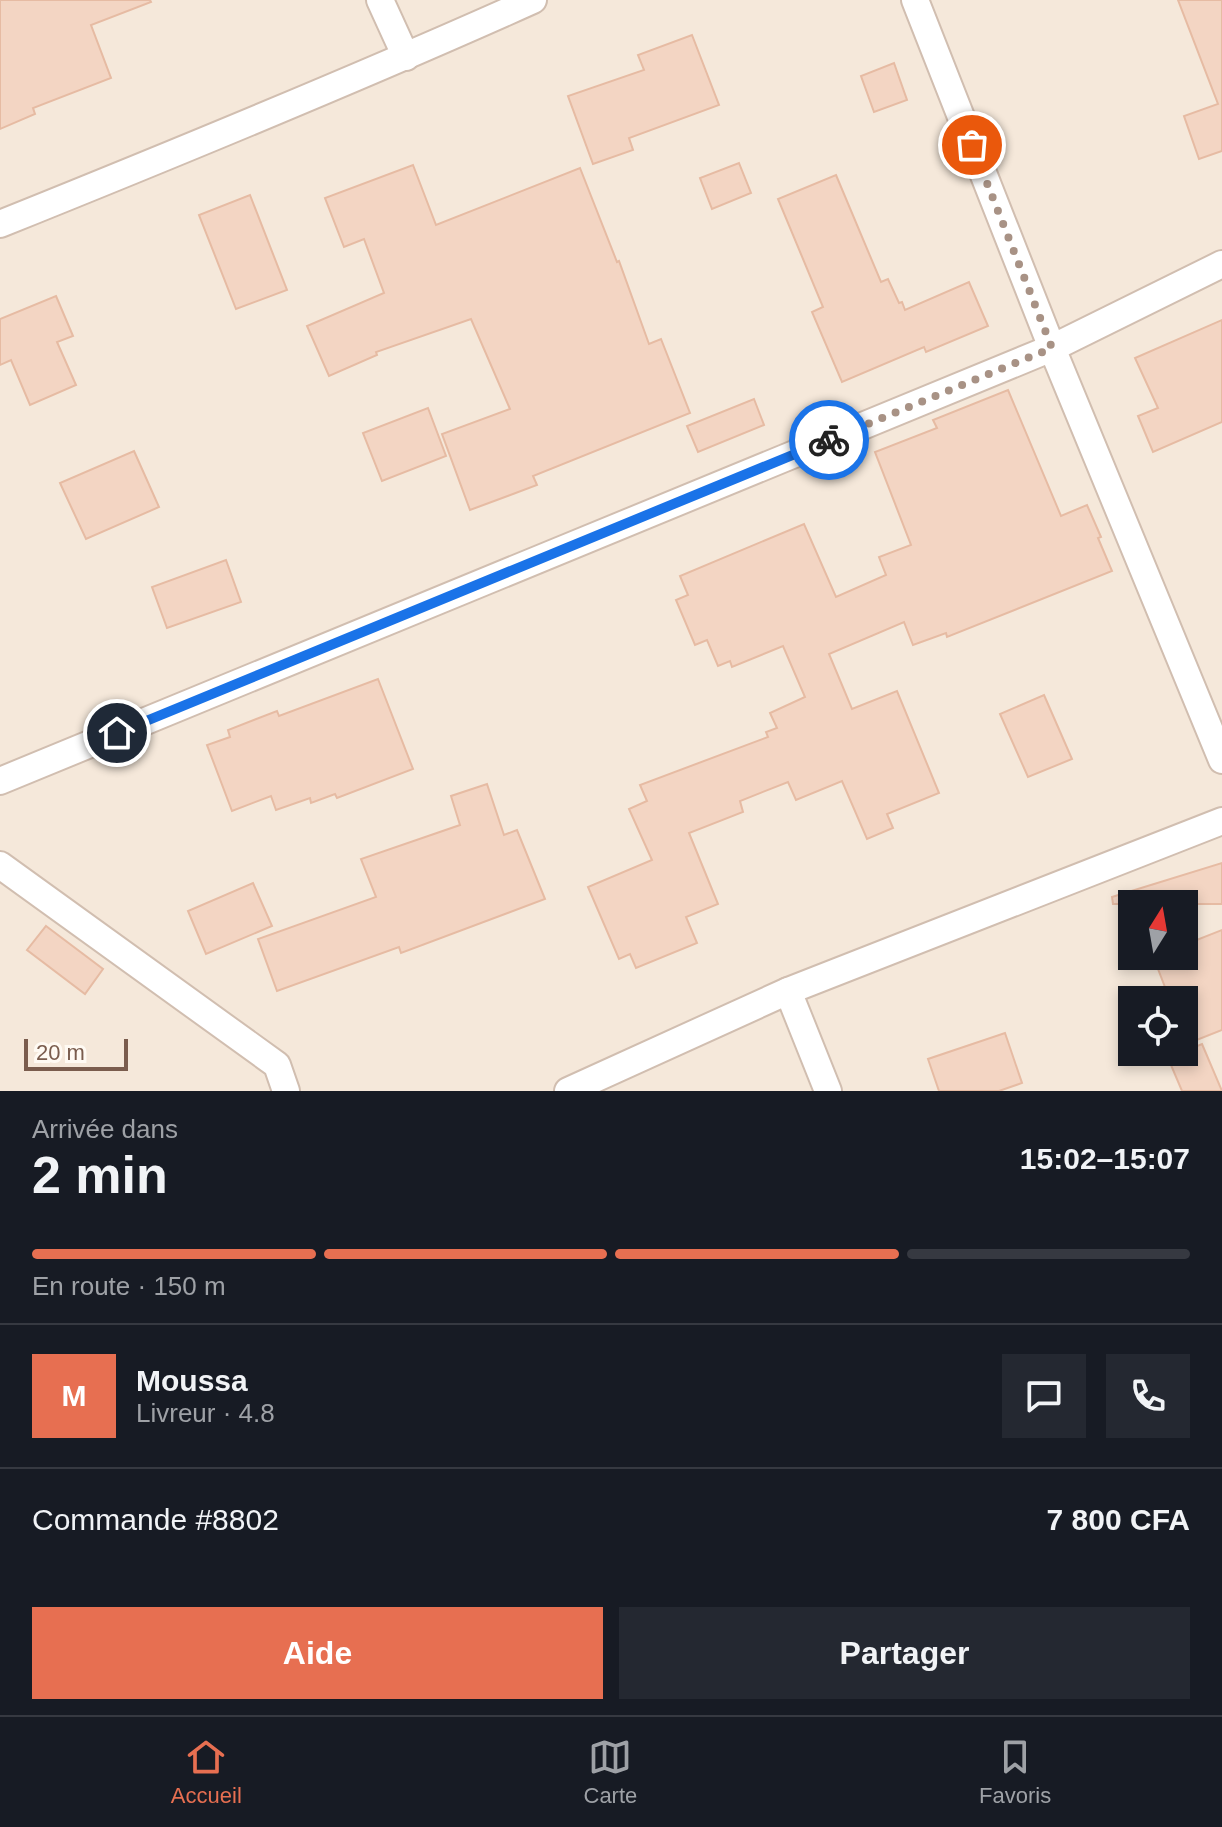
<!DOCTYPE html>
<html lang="fr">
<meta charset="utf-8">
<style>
:root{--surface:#171b24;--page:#242831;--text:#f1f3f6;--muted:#9ea1a6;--line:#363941;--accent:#e76f51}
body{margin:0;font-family:Helvetica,sans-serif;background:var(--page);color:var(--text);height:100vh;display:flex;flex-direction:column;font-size:30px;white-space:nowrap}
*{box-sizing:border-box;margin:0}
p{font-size:26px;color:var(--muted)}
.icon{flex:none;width:44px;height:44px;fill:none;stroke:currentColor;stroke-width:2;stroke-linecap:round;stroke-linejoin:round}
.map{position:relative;height:1091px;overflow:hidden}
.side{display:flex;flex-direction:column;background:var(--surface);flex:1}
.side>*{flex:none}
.needle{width:52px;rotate:11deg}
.fabs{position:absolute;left:1118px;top:890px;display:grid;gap:16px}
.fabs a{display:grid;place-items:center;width:80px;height:80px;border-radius:0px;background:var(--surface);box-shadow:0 4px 12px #0003;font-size:40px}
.scale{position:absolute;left:24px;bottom:20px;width:104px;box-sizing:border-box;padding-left:8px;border:4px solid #7a5c4d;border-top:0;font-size:22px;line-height:28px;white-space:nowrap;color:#7a5c4d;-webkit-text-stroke:6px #fffaf3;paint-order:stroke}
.pin{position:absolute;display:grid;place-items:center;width:68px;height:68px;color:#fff;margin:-34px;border:4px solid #fff;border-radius:50%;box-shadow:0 2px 8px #0007}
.courier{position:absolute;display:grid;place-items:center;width:80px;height:80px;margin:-40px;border:6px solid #1a73e8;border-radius:50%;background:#fff;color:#222;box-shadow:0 2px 10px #0007}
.overview em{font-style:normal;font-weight:600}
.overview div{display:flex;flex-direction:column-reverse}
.overview{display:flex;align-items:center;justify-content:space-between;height:136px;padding:0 32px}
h1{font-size:52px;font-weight:600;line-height:60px}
.bar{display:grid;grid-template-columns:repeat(4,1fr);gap:12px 8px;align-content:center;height:96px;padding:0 32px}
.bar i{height:10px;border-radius:6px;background:var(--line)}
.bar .selected{background:var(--accent)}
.bar p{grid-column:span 4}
.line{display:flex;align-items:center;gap:20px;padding:0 32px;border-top:2px solid var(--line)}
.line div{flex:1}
.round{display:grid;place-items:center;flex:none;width:84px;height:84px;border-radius:0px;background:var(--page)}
.action{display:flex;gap:16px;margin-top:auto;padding:16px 32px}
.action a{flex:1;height:92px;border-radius:0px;background:var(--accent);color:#fff;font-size:32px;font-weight:600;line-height:92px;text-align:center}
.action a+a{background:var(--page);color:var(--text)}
.tab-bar{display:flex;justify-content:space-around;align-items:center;height:112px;border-top:2px solid var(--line);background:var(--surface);font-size:22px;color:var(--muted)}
.tab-bar a{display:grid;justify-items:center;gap:4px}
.tab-bar .selected{color:var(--accent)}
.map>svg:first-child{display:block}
.residential{fill:#f5e8da;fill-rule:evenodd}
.building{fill:#f3d5c3;stroke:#e6bba3;stroke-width:2}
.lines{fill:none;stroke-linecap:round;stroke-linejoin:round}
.street-casing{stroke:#d1beb0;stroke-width:30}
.street{stroke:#fff;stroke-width:26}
.done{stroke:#a89285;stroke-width:8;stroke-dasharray:0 14.4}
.route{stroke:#1a73e8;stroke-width:10}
</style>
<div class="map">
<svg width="1222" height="1091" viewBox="0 0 1222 1091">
<rect width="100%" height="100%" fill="#fdf6ec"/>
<!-- residential -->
<path class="residential" d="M0,0h1222v1091h-1222zM1132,904h52v52h-52zM1132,1000h52v52h-52z"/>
<!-- building -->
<g class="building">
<path d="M0,0h150l1,2 -60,23 20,53 -78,30 2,6 -35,15z"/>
<path d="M1178,0h44v151l-23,8 -15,-43 34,-12z"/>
<path d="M692,35l27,70 -90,33 4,12 -40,14 -25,-68 76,-26 -6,-15z"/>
<path d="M894,63l13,37 -33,12 -13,-36z"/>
<path d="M739,163l12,30 -39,16 -12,-31z"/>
<path d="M413,165l23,60 144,-57 37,94 2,-1 30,83 12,-5 29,74 -157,63 4,9 -67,25 -28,-76 68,-25 -39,-90 -95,33 1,3 -48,21 -22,-50 77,-33 -20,-54 -20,8 -19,-49z"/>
<path d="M836,175l45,107 7,-3 11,24 3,-1 3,8 64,-28 19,44 -62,26 -2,-5 -82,35 -30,-70 11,-5 -45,-108z"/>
<path d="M250,195l37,95 -51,19 -37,-94z"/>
<path d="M56,296l17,40 -16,6 19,43 -46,20 -19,-45 -11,5v-46z"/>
<path d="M1222,320v102l-69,30 -15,-36 20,-8 -23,-50z"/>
<path d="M1008,390l53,126 26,-11 14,32 -3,1 14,33 -165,66 -1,-4 -33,12 -9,-23 -75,32 23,55 45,-18 42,102 -52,21 6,14 -26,11 -25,-58 -46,19 -8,-18 -48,19 3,11 -54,21 29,71 -32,13 11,26 -61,25 -6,-14 -11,5 -31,-72 64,-27 -23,-51 18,-8 -7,-16 128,-48 -2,-5 11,-4 -7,-15 35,-16 -22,-51 -51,21 -2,-6 -12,5 -11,-26 -12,5 -19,-45 12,-5 -8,-19 124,-52 32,73 50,-22 -7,-18 32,-12 -36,-93 62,-24 -4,-8z"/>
<path d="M754,399l10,26 -66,27 -11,-26z"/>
<path d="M428,408l18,48 -64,25 -19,-48z"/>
<path d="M134,451l25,56 -73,32 -26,-56z"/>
<path d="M226,560l15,42 -74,26 -15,-41z"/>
<path d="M378,679l35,90 -76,29 -2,-4 -24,9 -1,-5 -34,12 -5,-14 -39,15 -25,-66 23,-8 -2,-7 49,-19 2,5z"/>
<path d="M1044,695l28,64 -44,18 -28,-63z"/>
<path d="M487,784l17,51 13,-5 28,69 -144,54 -2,-6 -122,44 -19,-52 118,-42 -15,-38 99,-34 -9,-29z"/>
<path d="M1222,863v41h-109l-1,-7z"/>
<path d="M253,883l19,43 -66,28 -18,-43z"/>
<path d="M46,926l57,43 -18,25 -58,-44z"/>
<path d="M1222,930v100l-38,15v-45h-14l-17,-44h31v-11z"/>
<path d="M1005,1033l17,50 -23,8h-60l-11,-32z"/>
<path d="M1202,1044l20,47h-40l-14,-33z"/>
</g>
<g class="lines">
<!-- street casing -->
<g class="street-casing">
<g id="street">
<path d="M380,0l26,57"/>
<path d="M915,0l137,348 170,412"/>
<path d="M0,224c179,-72 357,-145 533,-224"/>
<path d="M0,781l1052,-433 170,-84"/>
<path d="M0,865l277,200 9,26"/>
<path d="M788,991l40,100"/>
<path d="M568,1091l220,-100 434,-170"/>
</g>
</g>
<!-- street -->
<use href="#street" class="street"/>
</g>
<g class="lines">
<!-- done -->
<path class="done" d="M829,440l223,-92 -80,-203"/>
<!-- route -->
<path class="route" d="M117,733l712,-293"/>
</g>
</svg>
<div class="fabs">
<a><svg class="needle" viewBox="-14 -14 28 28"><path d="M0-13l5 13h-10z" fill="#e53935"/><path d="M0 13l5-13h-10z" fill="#9ea1a6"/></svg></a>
<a><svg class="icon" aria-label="locate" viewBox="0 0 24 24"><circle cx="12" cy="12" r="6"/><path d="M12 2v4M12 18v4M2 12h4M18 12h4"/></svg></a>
</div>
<div class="scale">20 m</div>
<div class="pin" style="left:972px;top:145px;background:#ea580c"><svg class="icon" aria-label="bag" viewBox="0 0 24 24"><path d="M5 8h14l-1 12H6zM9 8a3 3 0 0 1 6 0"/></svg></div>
<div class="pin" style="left:117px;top:733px;background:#1f2937"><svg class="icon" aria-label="home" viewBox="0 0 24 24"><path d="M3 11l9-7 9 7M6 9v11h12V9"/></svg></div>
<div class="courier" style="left:829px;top:440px"><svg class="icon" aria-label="bike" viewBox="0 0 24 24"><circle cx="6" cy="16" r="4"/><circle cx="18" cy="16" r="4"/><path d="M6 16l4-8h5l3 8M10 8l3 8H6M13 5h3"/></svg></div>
</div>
<section class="side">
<div class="overview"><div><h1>2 min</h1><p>Arrivée dans</p></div><em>15:02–15:07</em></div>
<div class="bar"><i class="selected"></i><i class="selected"></i><i class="selected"></i><i></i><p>En route · 150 m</p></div>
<div class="line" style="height:144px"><b class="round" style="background:var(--accent);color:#fff">M</b><div><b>Moussa</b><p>Livreur · 4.8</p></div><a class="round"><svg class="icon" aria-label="chat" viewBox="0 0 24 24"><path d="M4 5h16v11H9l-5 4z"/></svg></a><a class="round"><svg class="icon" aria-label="phone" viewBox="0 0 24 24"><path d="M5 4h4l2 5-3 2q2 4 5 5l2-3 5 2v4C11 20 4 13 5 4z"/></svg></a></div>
<div class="line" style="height:104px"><div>Commande #8802</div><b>7 800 CFA</b></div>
<div class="action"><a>Aide</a><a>Partager</a></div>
</section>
<nav class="tab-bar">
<a class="selected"><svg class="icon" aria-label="home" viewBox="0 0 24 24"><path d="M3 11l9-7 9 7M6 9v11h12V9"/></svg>Accueil</a>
<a><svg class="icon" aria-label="map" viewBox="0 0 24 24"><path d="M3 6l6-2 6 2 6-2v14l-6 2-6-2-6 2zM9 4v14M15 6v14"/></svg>Carte</a>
<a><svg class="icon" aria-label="saved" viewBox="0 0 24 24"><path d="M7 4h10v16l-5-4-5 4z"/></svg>Favoris</a>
</nav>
